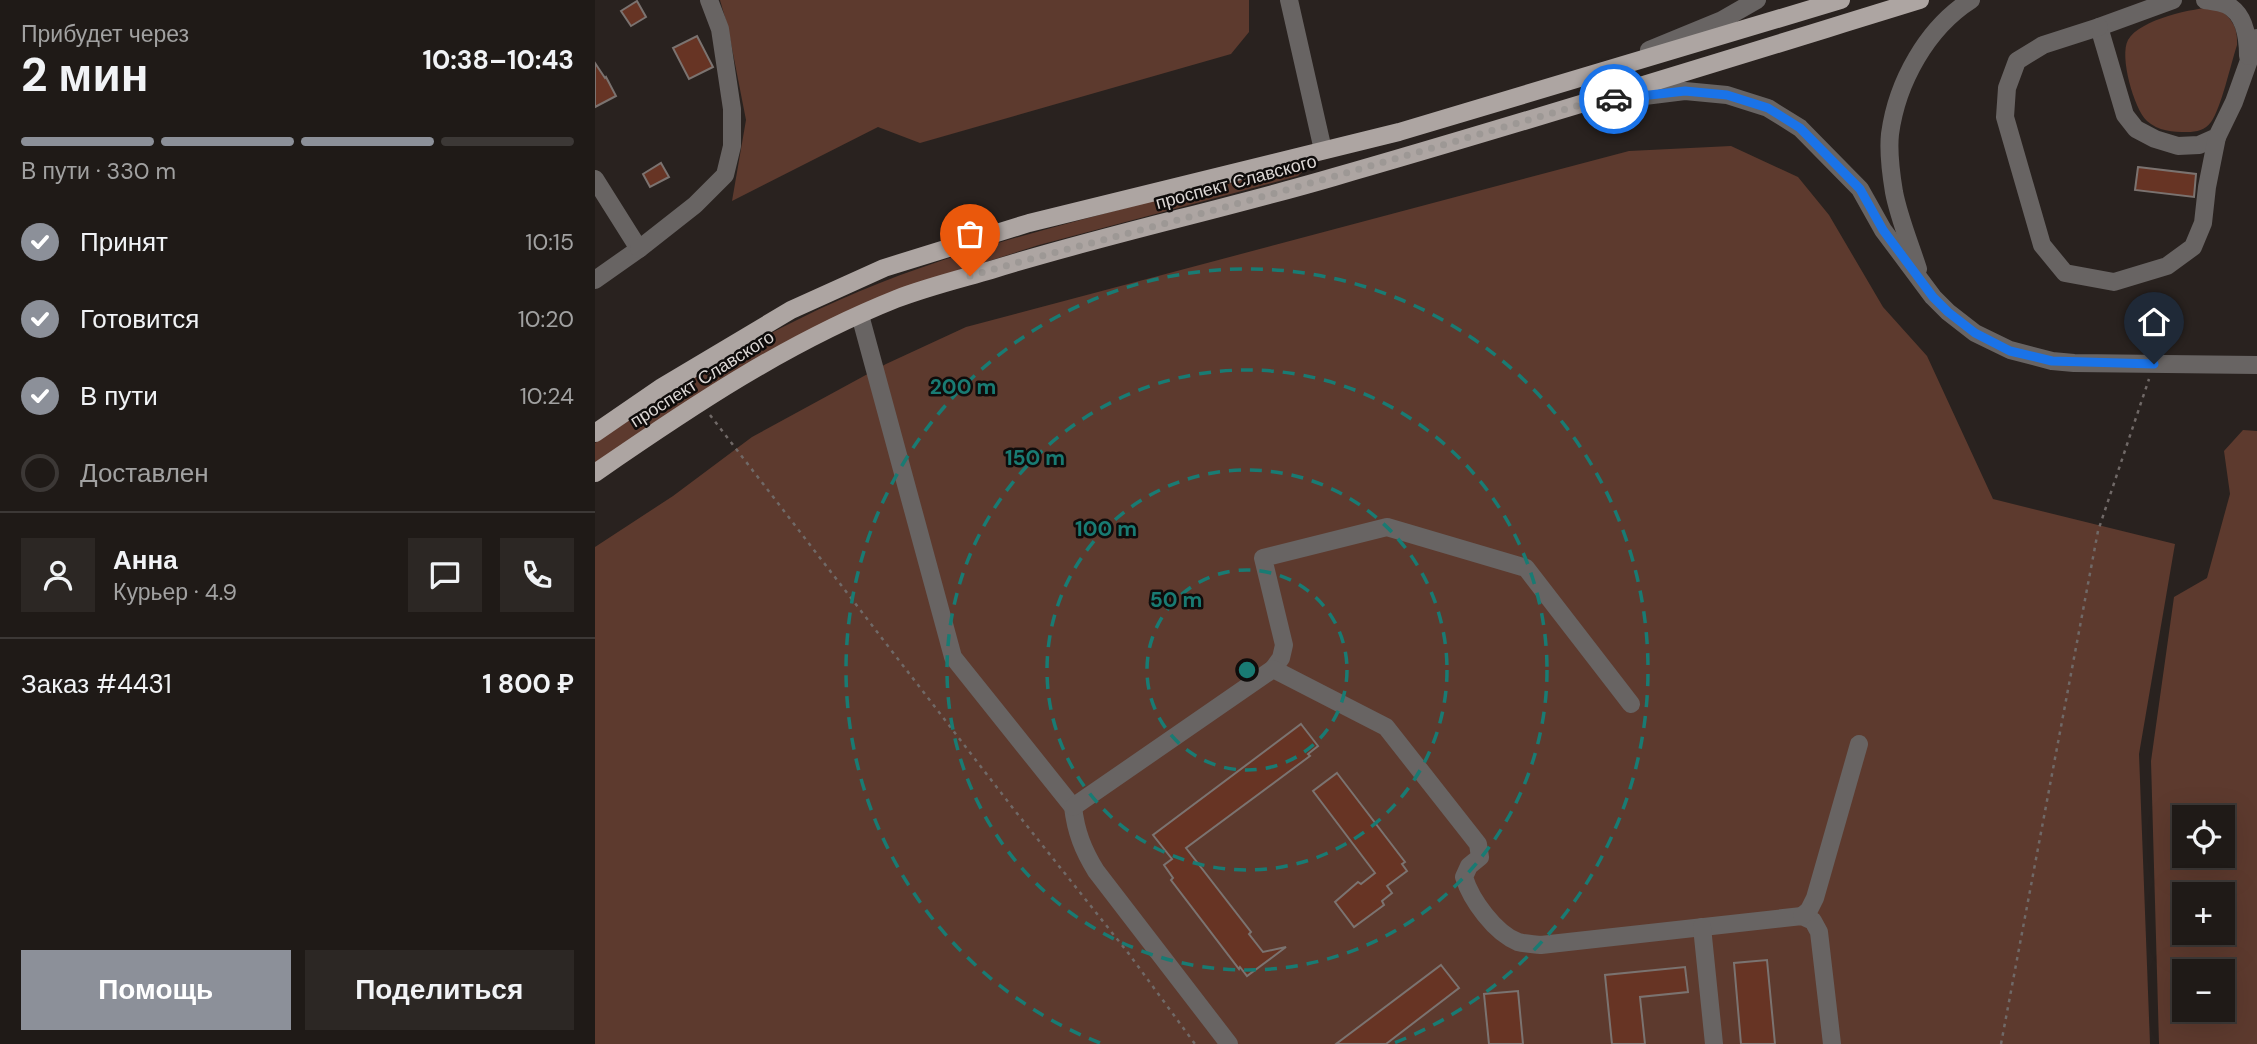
<!DOCTYPE html>
<html lang="ru">
<meta charset="utf-8">
<style>
:root{--surface:#1f1a17;--page:#2c2724;--text:#f1f3f6;--muted:#a1a1a1;--line:#3c3836;--accent:#8c9099}
body{margin:0;font-family:"DM Sans",sans-serif;background:var(--page);color:var(--text);height:100vh;display:flex;flex-direction:column;font-size:26px;white-space:nowrap}
*{box-sizing:border-box;margin:0}
p{font-size:23px;color:var(--muted)}
.icon{flex:none;width:38px;height:38px;fill:none;stroke:currentColor;stroke-width:2;stroke-linecap:round;stroke-linejoin:round}
.map{position:relative;flex:1;overflow:hidden}
.drawer{display:flex;flex-direction:column;background:var(--surface);width:595px}
.drawer>*{flex:none}
.fabs{position:absolute;left:1577px;top:805px;display:grid;gap:14px}
.fabs a{display:grid;place-items:center;width:63px;height:63px;border-radius:0px;background:var(--surface);box-shadow:0 7px 28px #0002,0 0 0 2px var(--line);font-size:35px}
.pin{position:absolute;display:grid;place-items:center;width:60px;height:60px;color:#fff;margin:-72px -30px;border-radius:50% 50% 50% 0;rotate:-45deg;box-shadow:0 0 7px #0007}
.pin .icon{rotate:45deg}
.courier{position:absolute;display:grid;place-items:center;width:70px;height:70px;margin:-35px;border:5px solid #1a73e8;border-radius:50%;background:#fff;color:#222;box-shadow:0 2px 9px #0007}
.headline em{font-style:normal;font-weight:700}
.headline div{display:flex;flex-direction:column-reverse}
.headline{display:flex;align-items:center;justify-content:space-between;height:119px;padding:0 21px}
h1{font-size:46px;font-weight:700;line-height:52px}
.bar{display:grid;grid-template-columns:repeat(4,1fr);gap:10px 7px;align-content:center;height:84px;padding:0 21px}
.bar i{height:9px;border-radius:5px;background:var(--line)}
.bar .current{background:var(--accent)}
.bar p{grid-column:span 4}
.line{display:flex;align-items:center;gap:18px;padding:0 21px;border-top:2px solid var(--line)}
.line div{flex:1}
.round{display:grid;place-items:center;flex:none;width:74px;height:74px;border-radius:0px;background:var(--page)}
ol{padding:0 21px;list-style:none}
li{display:flex;align-items:center;gap:21px;height:77px}
li p{margin-inline-start:auto}
li .icon{padding:7px;border-radius:50%;background:var(--accent);color:#fff;stroke-width:4}
li:last-child{color:var(--muted)}
li i{width:38px;height:38px;border:4px solid var(--line);border-radius:50%}
.cta{display:flex;gap:14px;margin-top:auto;padding:14px 21px}
.cta a{flex:1;height:80px;border-radius:0px;background:var(--accent);color:#fff;font-size:28px;font-weight:700;line-height:80px;text-align:center}
.cta a+a{background:var(--page);color:var(--text)}
main{display:flex;flex:1;min-height:0}
.map>svg:first-child{display:block}
.green{fill:#5d3a2e;fill-rule:evenodd}
.building{fill:#673424;stroke:#7b7370;stroke-width:2}
.lines{fill:none;stroke-linecap:round;stroke-linejoin:round}
.path{stroke:#706967;stroke-width:2.5;stroke-dasharray:3.5 5;stroke-linecap:butt}
.minor{stroke:#686463;stroke-width:18}
.major{stroke:#ada5a2;stroke-width:18}
.done{stroke:#9d9895;stroke-width:7;stroke-dasharray:0 12.6}
.route{stroke:#1a73e8;stroke-width:9}
.ring{fill:none;stroke:#197b73;stroke-width:3.5;stroke-dasharray:12 9}
.labels{text-anchor:middle;stroke-width:5;stroke-linejoin:round;paint-order:stroke}
.street-label{font-size:18px;fill:#dcd7d5;stroke:#0f0c0b}
.centre{fill:#197b73;stroke:#0f0c0b;stroke-width:3.5}
.ring-label{font-size:21px;text-anchor:middle;font-weight:bold;fill:#197b73;stroke:#0f0c0b;stroke-width:5;stroke-linejoin:round;paint-order:stroke}
</style>
<main>
<section class="drawer">
<div class="headline"><div><h1>2 мин</h1><p>Прибудет через</p></div><em>10:38–10:43</em></div>
<div class="bar"><i class="current"></i><i class="current"></i><i class="current"></i><i></i><p>В пути · 330 m</p></div>
<ol>
<li><svg class="icon" aria-label="check" viewBox="0 0 24 24"><path d="M5 12l5 5 9-10"/></svg>Принят<p>10:15</p></li>
<li><svg class="icon" aria-label="check" viewBox="0 0 24 24"><path d="M5 12l5 5 9-10"/></svg>Готовится<p>10:20</p></li>
<li><svg class="icon" aria-label="check" viewBox="0 0 24 24"><path d="M5 12l5 5 9-10"/></svg>В пути<p>10:24</p></li>
<li><i></i>Доставлен</li>
</ol>
<div class="line" style="height:126px"><a class="round"><svg class="icon" aria-label="person" viewBox="0 0 24 24"><circle cx="12" cy="8" r="4"/><path d="M4 21q1-7 8-7t8 7"/></svg></a><div><b>Анна</b><p>Курьер · 4.9</p></div><a class="round"><svg class="icon" aria-label="chat" viewBox="0 0 24 24"><path d="M4 5h16v11H9l-5 4z"/></svg></a><a class="round"><svg class="icon" aria-label="phone" viewBox="0 0 24 24"><path d="M5 4h4l2 5-3 2q2 4 5 5l2-3 5 2v4C11 20 4 13 5 4z"/></svg></a></div>
<div class="line" style="height:91px"><div>Заказ #4431</div><b>1 800 ₽</b></div>
<div class="cta"><a>Помощь</a><a>Поделиться</a></div>
</section>
<div class="map">
<svg width="1662" height="1044" viewBox="0 0 1662 1044">
<rect width="100%" height="100%" fill="#29221f"/>
<!-- green -->
<g class="green">
<path d="M125,0h529v32l-18,22 -311,89 -42,-16 -146,74 14,-81 -18,-92z"/>
<path d="M1621,7c16,11 22,20 21,38 -6,18 -16,64 -26,77 -6,8 -14,10 -24,10 -14,0 -29,-1 -40,-11 -13,-12 -28,-65 -19,-81 12,-21 66,-32 88,-33z"/>
<path d="M1136,146l67,31 31,38 54,92 44,49 66,143 182,45 -36,210 11,290h-1555v-497l78,-51 79,-59 134,-73 80,-37 663,-176z"/>
<path d="M685,171h23l-5,5 -259,69 -78,25 -63,23 -303,170v-20c66,-44 132,-89 204,-124 87,-44 180,-72 274,-97 69,-19 137,-36 207,-51z"/>
<path d="M1648,430l14,1v613h-98l-8,-283 23,-164 33,-19 23,-84 -6,-43zM1589,817h39v39h-39zM1589,894h39v39h-39zM1589,971h39v39h-39z"/>
</g>
<!-- building -->
<g class="building">
<path d="M42,1l9,16 -15,9 -10,-15z"/>
<path d="M102,36l16,31 -24,12 -16,-31z"/>
<path d="M0,63l10,15 1,-1 10,19 -21,11z"/>
<path d="M66,163l8,14 -19,10 -7,-13z"/>
<path d="M1543,167l58,7 -2,23 -59,-7z"/>
<path d="M706,724l17,22 -10,8 2,2 -124,92 65,84 -2,2 14,18 23,-5 -39,29 -7,-9 -1,2 -68,-89 2,-2 -9,-13 8,-6 -19,-24z"/>
<path d="M742,773l68,89 -3,2 5,7 -20,15 5,7 -10,8 2,4 -30,22 -19,-25 23,-20 3,2 14,-11 -62,-82z"/>
<path d="M1172,960l8,84h-34l-7,-81z"/>
<path d="M846,965l18,23 -73,56h-50z"/>
<path d="M1090,967l3,25 -48,5 5,47h-33l-7,-69z"/>
<path d="M923,991l5,53h-34l-5,-50z"/>
</g>
<g class="lines">
<!-- path -->
<g class="path">
<path d="M115,415l302,392 117,147 66,90"/>
<path d="M1406,1044l97,-513 51,-152"/>
</g>
<!-- minor -->
<g class="minor">
<path d="M694,0l34,150"/>
<path d="M1578,0l-74,27 26,88 11,14 19,10 23,7 21,-1 18,-8 17,-35 23,-64"/>
<path d="M1610,0c6,1 16,2 22,5 18,9 21,34 21,51"/>
<path d="M1504,27l-56,18 -26,16 -10,27 -2,29 37,128 23,28 49,9 53,-16 26,-19 10,-24 4,-36 10,-50"/>
<path d="M1054,50l73,-30 35,-20"/>
<path d="M1017,100l73,-9 42,4 41,13 32,20 60,61 23,41 50,67 15,15 27,21 35,17 42,11 22,2 183,2"/>
<path d="M0,179l44,70 -44,31"/>
<path d="M44,249l56,-44 30,-30 7,-29v-37l-12,-80 -11,-29"/>
<path d="M1323,269c-8,-25 -19,-51 -24,-77 -3,-18 -6,-39 -4,-58 7,-52 37,-106 81,-134"/>
<path d="M265,315l93,342 120,150c3,25 10,43 23,64l133,173"/>
<path d="M678,669l8,-11 3,-13 -21,-87 124,-31 139,41 105,136"/>
<path d="M478,807l200,-138 113,58 92,117 2,13 -11,9 -5,11c7,23 31,56 54,65 7,2 16,2 23,3l261,-29 11,5 6,11 13,112"/>
<path d="M1207,916l7,-6 6,-12 44,-154"/>
<path d="M1107,927l12,117"/>
</g>
<!-- major -->
<g class="major">
<path d="M0,433l67,-46 129,-77 93,-42 145,-45 370,-91 442,-132"/>
<path d="M0,473c97,-67 191,-130 301,-174 31,-12 64,-20 95,-29 113,-35 230,-60 343,-93 196,-56 391,-117 586,-177"/>
</g>
</g>
<g class="lines">
<!-- done -->
<path class="done" d="M375,276c75,-22 151,-40 226,-61 132,-36 263,-75 394,-113l24,-3"/>
<!-- route -->
<path class="route" d="M1019,99l71,-8 42,4 41,13 32,20 60,61 23,41 50,67 15,15 27,21 35,18 42,10 102,3"/>
</g>
<!-- distance rings -->
<g class="ring">
<circle cx="652" cy="670" r="100"/>
<circle cx="652" cy="670" r="200"/>
<circle cx="652" cy="670" r="300"/>
<path d="M505 1043A401 401 0 1 1 799 1043"/>
</g>
<g class="labels">
<!-- street labels -->
<g class="street-label">
<text transform="translate(641 182) rotate(-15)" y="6">проспект Славского</text>
<text transform="translate(107 379) rotate(-32)" y="6">проспект Славского</text>
</g>
</g>
<circle cx="652" cy="670" r="10" class="centre"/>
<g class="ring-label">
<text x="368" y="394">200 m</text>
<text x="440" y="465">150 m</text>
<text x="511" y="536">100 m</text>
<text x="581" y="607">50 m</text>
</g>
</svg>
<div class="fabs">
<a><svg class="icon" aria-label="locate" viewBox="0 0 24 24"><circle cx="12" cy="12" r="6"/><path d="M12 2v4M12 18v4M2 12h4M18 12h4"/></svg></a>
<a>+</a>
<a>−</a>
</div>
<div class="pin" style="left:375px;top:276px;background:#ea580c"><svg class="icon" aria-label="bag" viewBox="0 0 24 24"><path d="M5 8h14l-1 12H6zM9 8a3 3 0 0 1 6 0"/></svg></div>
<div class="pin" style="left:1559px;top:364px;background:#1f2937"><svg class="icon" aria-label="home" viewBox="0 0 24 24"><path d="M3 11l9-7 9 7M6 9v11h12V9"/></svg></div>
<div class="courier" style="left:1019px;top:99px"><svg class="icon" aria-label="car" viewBox="0 0 24 24"><path d="M5 17H2v-5l4-1 3-4h7l3 4 3 1v5h-3M9 17h6M6 11h13"/><circle cx="7" cy="17" r="2"/><circle cx="17" cy="17" r="2"/></svg></div>
</div>
</main>
